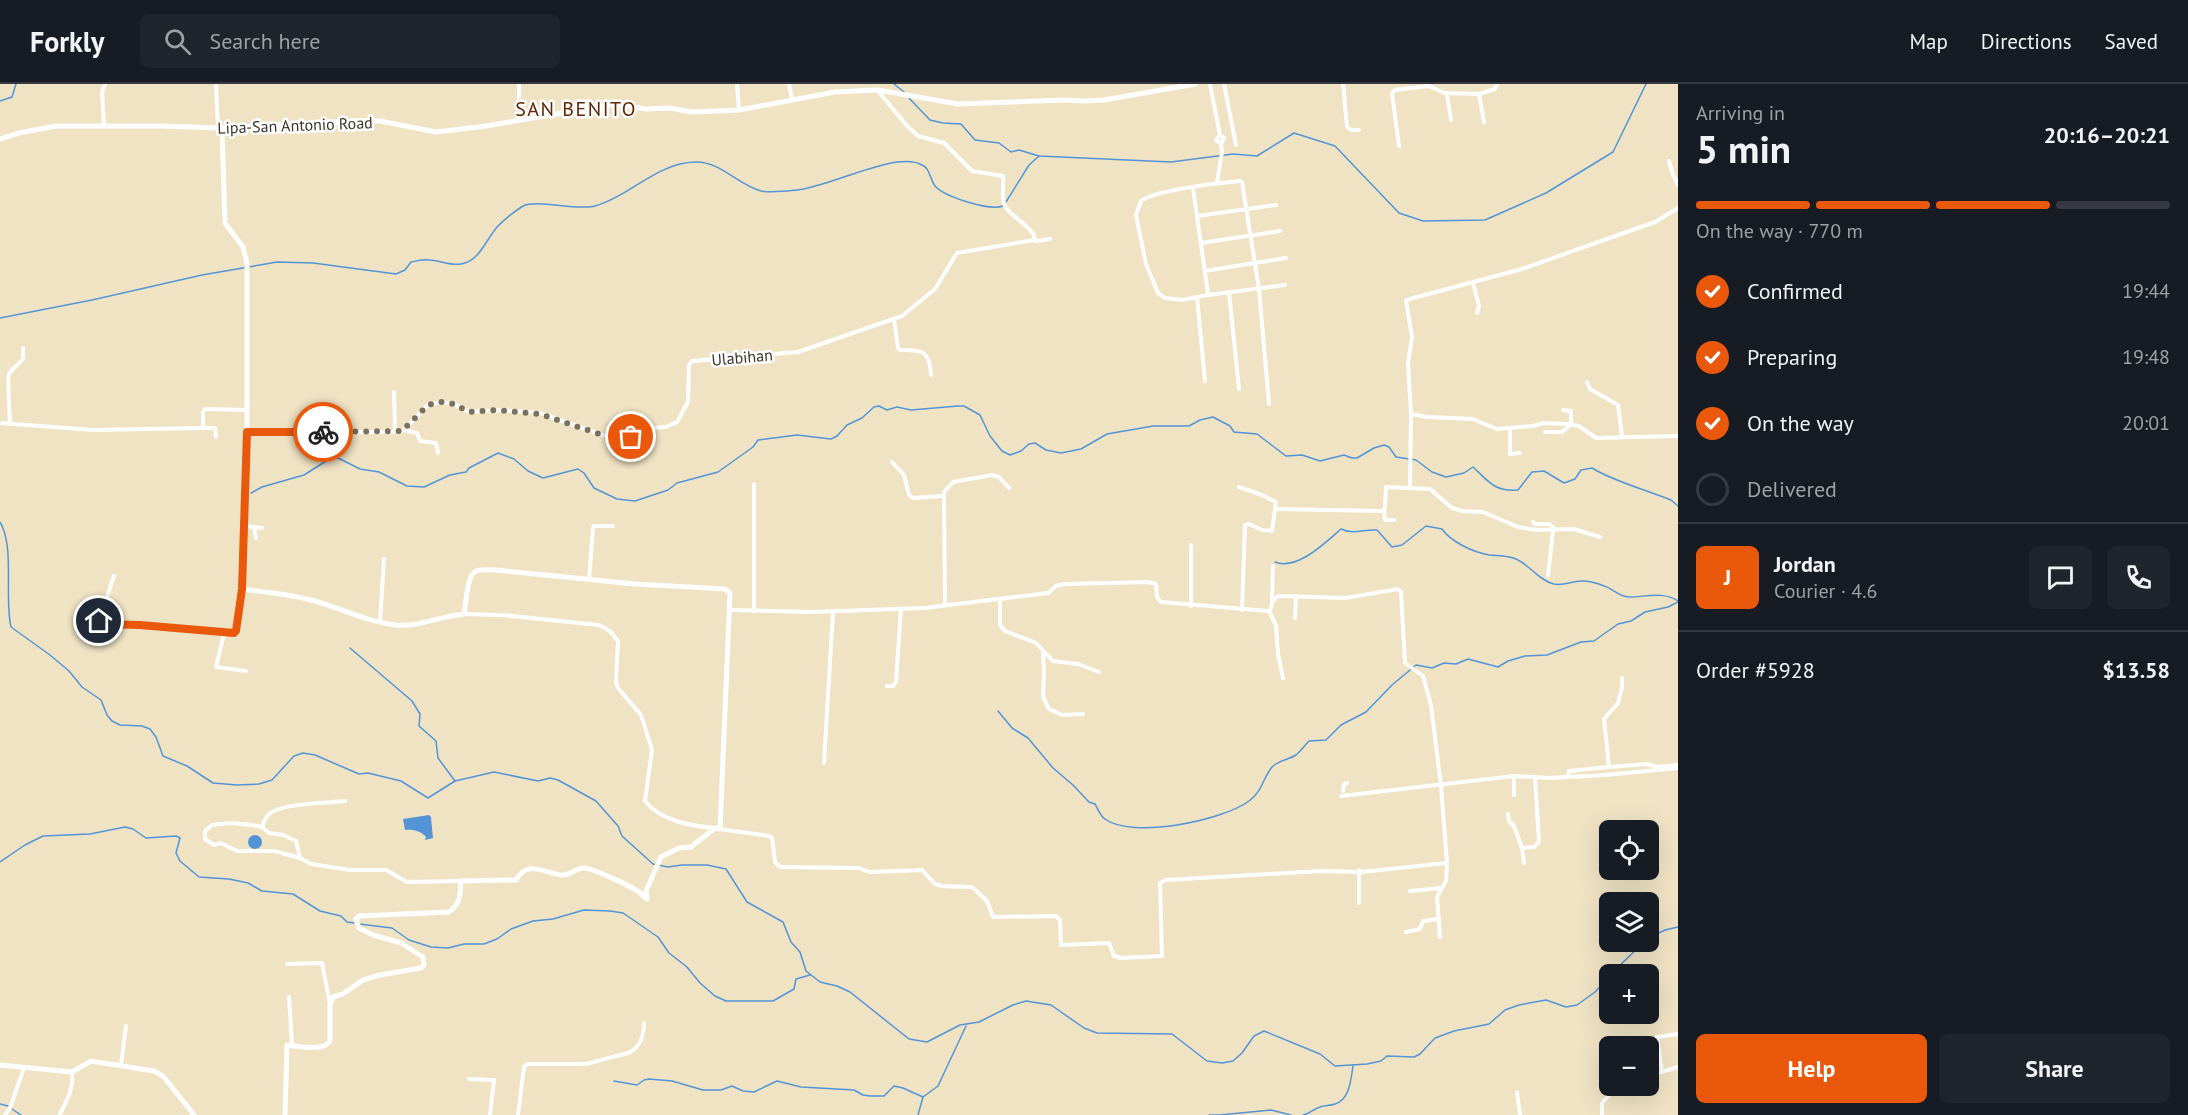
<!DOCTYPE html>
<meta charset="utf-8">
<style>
:root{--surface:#171b24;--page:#20242c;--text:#f1f3f6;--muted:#9ea1a6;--line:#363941;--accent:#ea580c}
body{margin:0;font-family:"PT Sans",sans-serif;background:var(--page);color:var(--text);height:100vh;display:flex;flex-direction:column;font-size:22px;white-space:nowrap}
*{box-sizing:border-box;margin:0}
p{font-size:20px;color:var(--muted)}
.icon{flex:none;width:33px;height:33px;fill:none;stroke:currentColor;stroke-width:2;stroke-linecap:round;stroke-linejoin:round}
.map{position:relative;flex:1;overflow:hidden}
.details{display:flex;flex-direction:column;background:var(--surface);width:510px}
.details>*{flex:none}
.tools{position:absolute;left:1599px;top:736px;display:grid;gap:12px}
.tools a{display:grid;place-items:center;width:60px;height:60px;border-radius:9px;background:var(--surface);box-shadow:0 6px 24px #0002;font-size:30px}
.pin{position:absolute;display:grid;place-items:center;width:51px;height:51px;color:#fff;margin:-26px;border:3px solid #fff;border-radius:50%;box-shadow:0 2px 6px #0007}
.courier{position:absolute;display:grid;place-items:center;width:60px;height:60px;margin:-30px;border:4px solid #ea580c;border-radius:50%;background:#fff;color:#222;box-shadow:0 2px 8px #0007}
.summary em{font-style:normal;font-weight:600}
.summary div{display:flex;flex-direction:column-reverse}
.summary{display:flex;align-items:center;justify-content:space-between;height:102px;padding:0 18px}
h1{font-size:39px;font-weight:600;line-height:45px}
.bar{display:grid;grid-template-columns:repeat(4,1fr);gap:9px 6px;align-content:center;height:72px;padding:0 18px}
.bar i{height:8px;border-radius:4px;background:var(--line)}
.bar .active{background:var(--accent)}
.bar p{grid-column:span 4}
.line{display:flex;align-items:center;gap:15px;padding:0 18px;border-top:2px solid var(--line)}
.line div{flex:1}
.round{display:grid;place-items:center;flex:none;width:63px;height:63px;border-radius:9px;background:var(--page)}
ol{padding:0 18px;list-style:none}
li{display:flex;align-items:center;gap:18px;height:66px}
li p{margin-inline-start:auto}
li .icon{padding:6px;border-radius:50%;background:var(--accent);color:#fff;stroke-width:4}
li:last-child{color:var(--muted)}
li i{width:33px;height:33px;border:3px solid var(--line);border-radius:50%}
.button{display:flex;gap:12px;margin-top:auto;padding:12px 18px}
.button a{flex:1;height:69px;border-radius:9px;background:var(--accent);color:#fff;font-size:24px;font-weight:600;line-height:69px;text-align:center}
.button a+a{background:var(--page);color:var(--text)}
header{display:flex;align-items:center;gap:36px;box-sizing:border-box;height:84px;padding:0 30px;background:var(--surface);border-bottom:2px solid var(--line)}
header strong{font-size:28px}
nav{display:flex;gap:33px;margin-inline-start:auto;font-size:21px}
.search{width:420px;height:54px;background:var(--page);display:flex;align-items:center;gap:15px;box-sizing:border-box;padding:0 21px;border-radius:9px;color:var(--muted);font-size:22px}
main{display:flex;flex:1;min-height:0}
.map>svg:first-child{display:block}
.water{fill:#5394d7}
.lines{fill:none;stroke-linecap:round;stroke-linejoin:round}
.stream{stroke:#5394d7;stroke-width:1.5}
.minor{stroke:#fff;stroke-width:4}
.tertiary{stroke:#fff;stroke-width:5}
.secondary{stroke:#fff;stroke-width:5}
.done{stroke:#7a725f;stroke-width:6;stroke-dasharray:0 10.8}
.route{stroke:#ea580c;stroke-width:8}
.labels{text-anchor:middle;stroke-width:5;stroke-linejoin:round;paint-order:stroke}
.street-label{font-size:16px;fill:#3a3529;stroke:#fff}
.quarter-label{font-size:20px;letter-spacing:1.5px;fill:#622500;stroke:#fff}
</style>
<header>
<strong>Forkly</strong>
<div class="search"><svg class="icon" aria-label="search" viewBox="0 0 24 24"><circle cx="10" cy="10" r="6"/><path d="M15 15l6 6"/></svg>Search here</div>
<nav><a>Map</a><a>Directions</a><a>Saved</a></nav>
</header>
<main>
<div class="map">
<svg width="1678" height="1031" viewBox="0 0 1678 1031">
<rect width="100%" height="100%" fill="#f0e3c4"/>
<!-- water -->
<g class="water">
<path d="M429,731l2,2 2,21 -8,2 1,-3c-5,-6 -13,-8 -21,-7l-2,-11z"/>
<circle cx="255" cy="758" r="7"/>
</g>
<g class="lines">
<!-- stream -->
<g class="stream">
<path d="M894,0l10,8"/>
<path d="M908,13l22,23 13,3 18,1 14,16 24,3 12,9 8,-2 20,6 132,6 62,-8 24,2 37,-23 41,13 64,67 24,8 62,-1 61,-27 67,-41 33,-68"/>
<path d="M0,17l12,-4 4,-13"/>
<path d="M1006,118l23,-37 10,-9"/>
<path d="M0,234l92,-18 110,-25 75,-13 36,1 83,11 9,-4 6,-8c6,-1 12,-3 18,-2 10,0 22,6 32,4 19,-3 25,-25 37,-38 7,-7 17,-15 25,-20 14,-7 54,5 72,0 35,-10 62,-43 100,-44 25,-1 43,23 66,29 10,2 26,0 36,-1 33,-3 96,-38 123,-26 11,4 9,14 15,22 10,11 54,25 68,20"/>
<path d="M251,409l11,-6 42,-12 27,-17h7l22,11 19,3 28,14 17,1 26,-12 16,-3 3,-4 29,-15 16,6 14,12 15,7 35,-9 6,4 10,15 23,11 18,2 33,-11 9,-7 41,-11 35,-25 5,-7 39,-5 34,4 6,-3 10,-11 15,-7 12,-11 5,-1 8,4 10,-3 14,3 47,-4h6l16,9 10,21 12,15 8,4 11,-4 8,-7 6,-1 11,7 15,3 20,-4 26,-15 46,-8h36l11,-6 13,-3 17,9 4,6 23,2 29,22 16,-1 18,6 24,-6 8,3h5l17,-10 10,-3 5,2 7,10 20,3 16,12 14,5 18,-4 9,-6c16,15 22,25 45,23l14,-18 12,-1 20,12 11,-4 6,-9 11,-2c23,14 52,21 79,32l7,6"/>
<path d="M0,438c15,25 4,75 11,105l39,28 19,16 13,16 19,13 6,15 5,6 8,4 22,1 8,3 6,8 7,19 24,10 26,17 24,2 22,-1 13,-4 22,-24 9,-3 12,2 44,19 9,-1 33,8 27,17 27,-17 39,-9 44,9 12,-3 8,2 38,21 22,25 4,10 31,28 15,3 14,-2h25l19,4 21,33 36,20 8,20 9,10 6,19 14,11 17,4 13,6 59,47 18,3 33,-17 19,-3 34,-17 13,-4 25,4 33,23 13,5 75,1 35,27 15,2 11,-2 9,-8 12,-17 10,-5 56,23 15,12 32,-2 14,-3 6,-5 27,1 6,-3 15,-16 19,-7 35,-7 16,-14 14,-5 27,-5 20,7 11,-2 18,-13 15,-16"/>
<path d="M1275,478c22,9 51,-20 66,-33 12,6 23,0 36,1l15,17 10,-2 24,-19 16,3c9,13 31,23 47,26 9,1 18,0 27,4 14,6 22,21 38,25 10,2 18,-3 27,-3 7,0 16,2 23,5 8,2 15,11 25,11 16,0 34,-6 49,4"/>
<path d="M350,564l62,53 8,13 -1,12 17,15 2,17 17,23"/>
<path d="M998,627l14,17 16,10 25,30 20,17 16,17 6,2c3,5 5,12 10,15 27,20 117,2 144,-18 13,-9 14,-23 23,-34 7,-7 16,-7 24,-12 5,-4 9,-10 13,-14l17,-1 15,-15 25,-13 26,-27 24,-20 16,3 12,-5 12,1 12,-5 30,8 10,-6 17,-5 22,-1 34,-13 13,-1 24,-17 13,-3 14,-9 23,-5 10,-5"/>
<path d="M0,778l25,-17 18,-9 47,-2 35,-7 8,2 13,9 30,-2 4,2 -4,15 4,8 19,16 30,2 19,4 14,8 31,3 27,17 21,5 6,6 7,1"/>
<path d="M359,840l33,4 17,12 22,7 17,1 16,-4h20l13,-5 14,-10 22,-8 20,-2 31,-9 26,1 13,2 35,24 11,16 18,14 13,16 15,13 11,5h47l21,-12 2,-10 14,-4"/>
<path d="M1648,854l17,-8 13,-3"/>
<path d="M1611,890l33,-32"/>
<path d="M614,997l23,4 7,-5 5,-1 23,2 31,9h18l11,-4 11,5 11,1 23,-11 24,6 53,3 9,5 7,1h14l10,-10 9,2 20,9"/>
<path d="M0,1020l8,2"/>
<path d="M12,1025l9,6"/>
<path d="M918,1031l5,-18 15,-11 28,-60"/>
<path d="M1209,1031h10"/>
<path d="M1220,1031l51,-5 20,5"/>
<path d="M1303,1031c7,-1 10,-6 17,-8 5,-2 10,-1 15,-3 15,-4 16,-26 18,-38"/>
</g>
<!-- minor -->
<g class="minor">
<path d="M216,0l2,44"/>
<path d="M519,0v34"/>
<path d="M737,0l2,26"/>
<path d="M789,0l3,15"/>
<path d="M1210,0l10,51 4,3 -3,6 -5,-4 4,-5"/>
<path d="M1224,0l12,61"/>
<path d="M1343,0l4,43 4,3h8"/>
<path d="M1447,9l4,27"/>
<path d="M1479,10l5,28"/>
<path d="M104,42l-2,-34 3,-8"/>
<path d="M1399,62l-7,-53 3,-3 34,-4 15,7 35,1 16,-5 2,-5"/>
<path d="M1669,77l4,14 5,10"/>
<path d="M1217,99l5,-31 -1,-8"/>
<path d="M1193,104l15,106"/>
<path d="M1197,132l79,-11"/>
<path d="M1034,156l3,1 13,-2"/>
<path d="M1201,159l79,-12"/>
<path d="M1205,187l81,-13"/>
<path d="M1473,199l6,23 -2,7"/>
<path d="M1229,208l10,97"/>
<path d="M1197,213l8,84"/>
<path d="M894,235l4,29 2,2c23,-1 30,2 31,25"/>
<path d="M1587,298l3,7 28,16 4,32"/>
<path d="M394,308l1,40"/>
<path d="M1269,320l-10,-115 -17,-107 -2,-1c-21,2 -85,9 -99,20l-5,14 10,49 12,29 7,5 17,2 26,-5 77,-10"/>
<path d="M1411,330l16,3 46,2 24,10 36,-3 10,-3 23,1 13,2 17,12 82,-2"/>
<path d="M0,339l93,7 110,-2v-16l2,-3 42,1"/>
<path d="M10,340c0,-7 -3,-48 -1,-50 3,-5 10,-10 14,-15v-11"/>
<path d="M203,344h12l1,9"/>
<path d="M1510,344v26l10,-1"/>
<path d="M404,346l13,3 3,8 16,2 2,10"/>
<path d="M247,348h152l5,-2 24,-25 13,-3 13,2 15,8 28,-2 43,3 71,25 15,1 24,-11 16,-1 11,-5 11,-20 1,-37 3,-4 106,-9 104,-36 33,-27 22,-36 77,-13v-5c-9,-14 -29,-21 -31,-35 -1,-8 1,-16 0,-24l-31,-5 -28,-28 -26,-7 -10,-9 -30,-36"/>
<path d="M1545,348h17l9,-7v-14l-8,-1"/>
<path d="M892,378l12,13 5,20 4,3 30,-2"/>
<path d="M1239,403l23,8 14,7 -4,29 -10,-1 -13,-6 -4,1 -3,85"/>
<path d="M1410,403l1,-73 -3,-51 4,-26 -6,-37 116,-31 133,-47 23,-14"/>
<path d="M1275,425l107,2 3,-3 1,-21 44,2 22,19 10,3 21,1 35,15 20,3 36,-1 26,8"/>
<path d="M1384,426l1,10h9"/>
<path d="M1533,438l2,2h14l6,5"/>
<path d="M244,442l10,1 2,11"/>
<path d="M254,443l8,1"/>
<path d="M114,492l-15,45 3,3 38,1 91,9 5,-3 6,-42"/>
<path d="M1548,492l5,-46"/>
<path d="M589,496l4,-52 1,-2h19"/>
<path d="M1000,515v26l5,6 31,12 17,18 25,3 21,8"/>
<path d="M1272,518l1,-36"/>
<path d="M945,521l-1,-113 9,-10 39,-7 7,2 10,11"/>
<path d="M1191,522v-61"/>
<path d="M730,526l81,2 113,-4 124,-15 8,-7 8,-2 84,-2 8,2 1,13 4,5 107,9 2,-1 3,-9 5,-5 68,2 52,-9 3,3 4,71 18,13 8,29 10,81 6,77 -1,18 -9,16 3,40"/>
<path d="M754,527v-127"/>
<path d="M1269,527l7,14 2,29 5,24"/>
<path d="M464,530l38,1 97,10 11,6 8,10 -2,41 2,6 23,27 11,35 -7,51c16,20 46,25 70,27"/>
<path d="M1295,534l1,-22"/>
<path d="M380,538l4,-63"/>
<path d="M224,550l-8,33 30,4"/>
<path d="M1043,568l1,19 -1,26 6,12 13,6 21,-1"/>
<path d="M887,602h6l3,-4 5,-73"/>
<path d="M824,679l9,-151"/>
<path d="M1609,683l38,-3 10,3 21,-2"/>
<path d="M1514,692v19"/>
<path d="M1568,693l1,-6 40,-4 -5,-48 14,-16 4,-15v-10"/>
<path d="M1343,707l1,-7 3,-1"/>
<path d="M1341,712l173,-20 35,2 56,-3 73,-7"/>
<path d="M1508,730l1,7 5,5 8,22"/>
<path d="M262,743c2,-5 3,-9 7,-13 13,-11 58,-11 76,-13"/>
<path d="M720,745l49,7 3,2 3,24 5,5 79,1 10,4 53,-2 13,14 7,2 30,1 15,14 6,16 63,-1 4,4 1,25 48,-2 5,13 7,2 41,-2 -2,-73 6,-3 155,-9 40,1 86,-9"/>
<path d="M300,774l-26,-7h-37l-16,-8 -7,2 -9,-6v-8l7,-6 18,-2 22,2 10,2 7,6 14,2 13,6 4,17 11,6 39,6h36l21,12 54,-1"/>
<path d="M1524,779l-2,-15 12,-1 5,-5 -4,-65"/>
<path d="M1359,786v33"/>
<path d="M1410,807l32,-3"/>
<path d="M1406,848l14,-3 3,-8 16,-2"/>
<path d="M287,880l35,-1 8,41"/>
<path d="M289,913l3,48"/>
<path d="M121,981l5,-39"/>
<path d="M1662,988l-5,-35 21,-3"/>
<path d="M1648,992l30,-9"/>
<path d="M469,995l25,1 -4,35"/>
<path d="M1517,1008l3,23"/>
<path d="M60,1030c7,-14 14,-26 12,-42"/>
<path d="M5,1031l5,-7 14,-40"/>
<path d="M518,1031l6,-48 3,-3h59l42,-11c12,-5 16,-18 16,-30"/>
<path d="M1602,1031v-12l15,-17"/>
</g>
<!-- tertiary -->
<g class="tertiary">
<path d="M222,44l3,95 18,24 4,16v169l-5,157c23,3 46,5 69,11 28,7 55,22 85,25 22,2 46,-9 68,-11 2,-10 3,-40 12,-43 6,-2 15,-1 20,-1l139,14 90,5 5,4 -10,236 -5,-1 -24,19 -12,1 -18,9 -15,34 1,8c-4,-3 -7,-7 -11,-9 -8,-5 -44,-22 -52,-22 -8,0 -15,8 -22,7 -19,-2 -34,-16 -46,5l-55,1c-1,14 0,22 -12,31l-90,4 -3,3 3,9 14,7 28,8 22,14 1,8 -3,3 -41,7 -17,5 -20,14 -10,3 -3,8v36c-7,11 -31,5 -43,4l-2,70"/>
<path d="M0,981l72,7 19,-11 63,10 9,5 31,39"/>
</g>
<!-- secondary -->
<path class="secondary" d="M0,55l19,-6 37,-7h105l61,2 132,-7h26l56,11 50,-6 128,-22 32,5 22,-1 26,4 45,-2 96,-18 43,-2 80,14 106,-4 21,1 19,-1 91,-16"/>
</g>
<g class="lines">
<!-- done -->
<path class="done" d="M323,348l79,-1 26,-26 13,-3 13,2 15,8 28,-2 43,4 71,24 9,2 11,-3"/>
<!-- route -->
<path class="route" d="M99,537l3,3 38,1 94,8 2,-2 6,-42 5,-157h76"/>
</g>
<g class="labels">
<!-- street labels -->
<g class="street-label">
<text transform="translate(295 41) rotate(-2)" y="6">Lipa-San Antonio Road</text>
<text transform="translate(742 273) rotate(-5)" y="6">Ulabihan</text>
</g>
<!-- quarter labels -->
<g class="quarter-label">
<text x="576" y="32">SAN BENITO</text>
</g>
</g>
</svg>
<div class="tools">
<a><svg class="icon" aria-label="locate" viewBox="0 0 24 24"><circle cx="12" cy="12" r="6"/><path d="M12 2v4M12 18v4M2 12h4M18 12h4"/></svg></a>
<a><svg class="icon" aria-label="layers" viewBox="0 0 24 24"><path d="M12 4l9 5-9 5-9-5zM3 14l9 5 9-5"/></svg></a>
<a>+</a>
<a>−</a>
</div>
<div class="pin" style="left:631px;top:353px;background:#ea580c"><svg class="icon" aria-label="bag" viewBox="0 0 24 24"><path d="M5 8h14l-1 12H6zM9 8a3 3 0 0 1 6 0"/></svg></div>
<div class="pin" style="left:99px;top:537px;background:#1f2937"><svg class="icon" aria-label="home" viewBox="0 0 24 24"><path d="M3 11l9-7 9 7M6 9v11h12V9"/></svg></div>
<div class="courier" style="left:323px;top:348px"><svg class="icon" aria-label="bike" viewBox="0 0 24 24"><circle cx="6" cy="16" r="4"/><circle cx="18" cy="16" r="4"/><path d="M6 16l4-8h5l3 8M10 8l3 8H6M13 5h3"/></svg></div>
</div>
<section class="details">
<div class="summary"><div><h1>5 min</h1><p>Arriving in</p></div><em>20:16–20:21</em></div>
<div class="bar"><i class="active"></i><i class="active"></i><i class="active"></i><i></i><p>On the way · 770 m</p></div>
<ol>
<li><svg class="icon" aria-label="check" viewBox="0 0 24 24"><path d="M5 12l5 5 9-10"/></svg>Confirmed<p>19:44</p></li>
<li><svg class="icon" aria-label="check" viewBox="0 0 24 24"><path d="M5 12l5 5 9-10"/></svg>Preparing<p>19:48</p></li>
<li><svg class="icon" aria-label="check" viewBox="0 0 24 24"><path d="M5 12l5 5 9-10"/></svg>On the way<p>20:01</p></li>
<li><i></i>Delivered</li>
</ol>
<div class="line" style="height:108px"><b class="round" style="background:var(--accent);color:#fff">J</b><div><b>Jordan</b><p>Courier · 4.6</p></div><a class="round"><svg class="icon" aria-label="chat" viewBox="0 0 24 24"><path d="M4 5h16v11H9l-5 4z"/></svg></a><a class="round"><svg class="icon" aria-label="phone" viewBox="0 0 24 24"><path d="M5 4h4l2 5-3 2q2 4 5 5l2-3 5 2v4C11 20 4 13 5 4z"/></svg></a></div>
<div class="line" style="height:78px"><div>Order #5928</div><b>$13.58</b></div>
<div class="button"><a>Help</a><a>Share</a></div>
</section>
</main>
